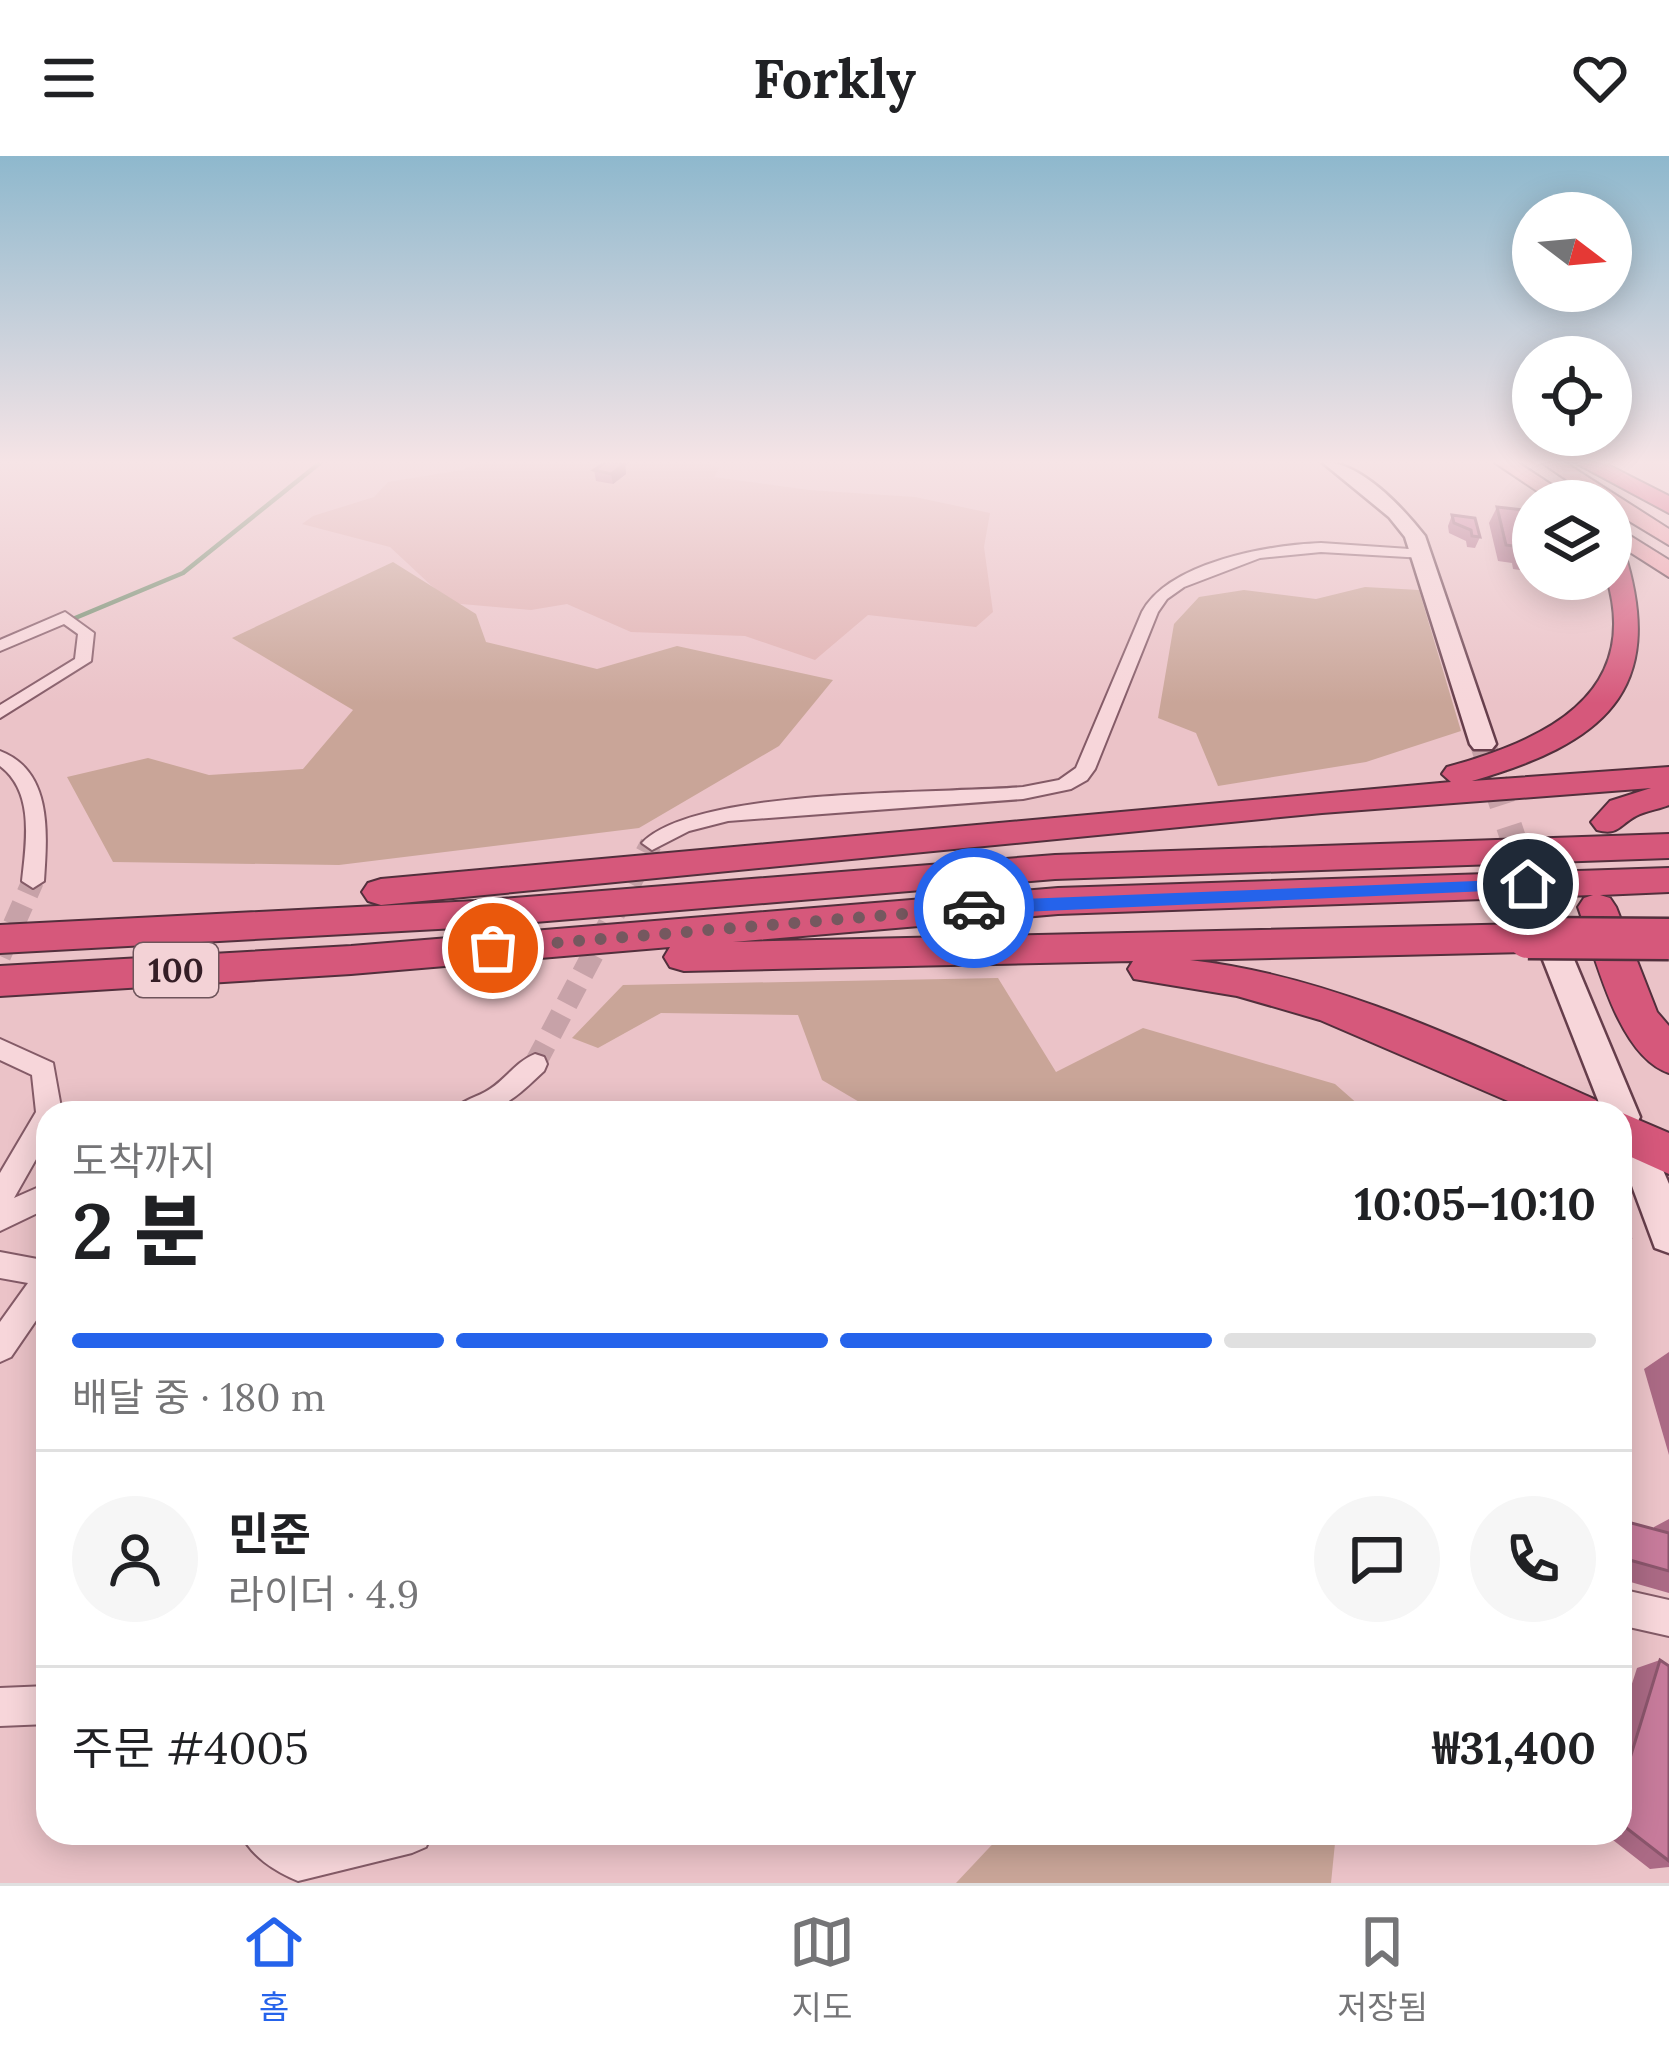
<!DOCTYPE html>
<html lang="ko">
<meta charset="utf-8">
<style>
:root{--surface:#fff;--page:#f6f6f6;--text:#202124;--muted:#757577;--line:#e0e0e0;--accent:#2563eb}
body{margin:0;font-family:Lora,"Noto Sans KR",serif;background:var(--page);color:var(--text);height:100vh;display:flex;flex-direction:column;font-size:45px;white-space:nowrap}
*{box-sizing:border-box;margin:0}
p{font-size:39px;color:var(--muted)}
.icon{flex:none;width:66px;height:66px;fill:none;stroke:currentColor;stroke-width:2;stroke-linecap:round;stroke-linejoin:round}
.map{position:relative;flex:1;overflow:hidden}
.sheet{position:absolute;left:36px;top:945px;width:1596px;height:744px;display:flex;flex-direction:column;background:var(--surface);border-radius:36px;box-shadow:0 6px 30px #0003}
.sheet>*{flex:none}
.needle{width:78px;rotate:106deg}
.buttons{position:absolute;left:1512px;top:36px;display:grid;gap:24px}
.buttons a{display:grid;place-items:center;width:120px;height:120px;border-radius:50%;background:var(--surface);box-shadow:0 6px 30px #0003;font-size:60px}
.pin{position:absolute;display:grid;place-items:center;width:102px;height:102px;color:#fff;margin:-51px;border:6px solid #fff;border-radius:50%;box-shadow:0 3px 12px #0007}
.courier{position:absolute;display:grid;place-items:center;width:120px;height:120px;margin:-60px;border:9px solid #2563eb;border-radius:50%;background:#fff;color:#222;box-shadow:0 3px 15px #0007}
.headline em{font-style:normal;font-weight:800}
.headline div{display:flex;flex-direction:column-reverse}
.headline{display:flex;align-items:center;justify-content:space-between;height:204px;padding:0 36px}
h1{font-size:78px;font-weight:800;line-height:90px}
.bar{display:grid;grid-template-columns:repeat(4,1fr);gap:18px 12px;align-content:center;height:144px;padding:0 36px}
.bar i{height:15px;border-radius:9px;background:var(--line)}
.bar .selected{background:var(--accent)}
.bar p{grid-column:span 4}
.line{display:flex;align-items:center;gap:30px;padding:0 36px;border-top:3px solid var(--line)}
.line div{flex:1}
.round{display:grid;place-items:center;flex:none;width:126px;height:126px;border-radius:63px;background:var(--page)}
header{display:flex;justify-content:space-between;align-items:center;height:156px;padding:0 36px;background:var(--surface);font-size:54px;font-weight:800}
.dock{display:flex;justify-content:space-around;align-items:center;height:168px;border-top:3px solid var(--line);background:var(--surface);font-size:33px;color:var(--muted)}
.dock a{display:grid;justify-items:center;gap:6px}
.dock .selected{color:var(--accent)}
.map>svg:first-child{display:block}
.farmland{fill:#e0b1b1}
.green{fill:#c9a598}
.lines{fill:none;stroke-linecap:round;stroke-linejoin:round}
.stream{stroke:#6f8c6c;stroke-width:4.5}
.street-tunnel-far1{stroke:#c7a2a8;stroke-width:18;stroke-dasharray:18 9;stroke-linecap:butt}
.street-tunnel{stroke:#c7a2a8;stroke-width:22;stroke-dasharray:22 12;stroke-linecap:butt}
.secondary-tunnel-far1{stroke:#c7a2a8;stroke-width:26;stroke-dasharray:26 12;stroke-linecap:butt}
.secondary-tunnel{stroke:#c7a2a8;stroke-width:32;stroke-dasharray:32 16;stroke-linecap:butt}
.street-casing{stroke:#845b67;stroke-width:4}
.secondary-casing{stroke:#663e4b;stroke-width:5}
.primary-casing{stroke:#522f3c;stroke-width:4}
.highway-casing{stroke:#522f3c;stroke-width:4}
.street{fill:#f7d6da;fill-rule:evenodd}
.secondary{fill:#f7d6da;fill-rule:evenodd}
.primary{fill:#ed9da8;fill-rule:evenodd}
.highway{fill:#d6587b;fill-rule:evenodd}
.highway-bridge-casing{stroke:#522f3c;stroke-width:45;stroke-linecap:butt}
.highway-bridge{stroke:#d6587b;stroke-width:40}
.wall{fill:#ab6a85}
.shaded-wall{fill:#8b566c}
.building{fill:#c77b9b;stroke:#8b566c;stroke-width:3}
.route{fill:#2563eb}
.done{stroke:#75585f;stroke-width:12;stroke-dasharray:0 21.6}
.labels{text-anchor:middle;stroke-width:9;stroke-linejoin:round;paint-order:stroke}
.shield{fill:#f3d2d6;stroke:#6e545b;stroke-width:3}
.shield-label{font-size:33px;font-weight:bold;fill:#351e26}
</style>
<header><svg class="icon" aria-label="menu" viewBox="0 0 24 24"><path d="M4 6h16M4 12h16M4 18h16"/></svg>Forkly<svg class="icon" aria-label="heart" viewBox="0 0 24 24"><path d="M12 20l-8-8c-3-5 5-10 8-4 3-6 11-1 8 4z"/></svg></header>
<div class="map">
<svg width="1669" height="1727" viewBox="0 0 1669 1727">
<rect width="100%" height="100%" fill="#ebc3c8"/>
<!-- farmland -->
<path class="farmland" d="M482,306h215l23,5 -6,10 95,13 106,7 75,16 -6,34 9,65 -17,15 -108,-12 -53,45 -70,-24 -114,-4 -64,-28 -36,6 -81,-7 -60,-56 -88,-23 11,-8 61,-19 14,-15 74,-12z"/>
<!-- green -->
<g class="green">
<path d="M393,406l83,52 10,28 111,27 80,-23 156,34 -54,66 -140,82 -300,37 -226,-3 -46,-85 81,-19 61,17 94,-6 50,-59 -121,-72z"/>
<path d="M1365,431l54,3 42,141 -95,31 -148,24 -22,-53 -38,-15 16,-94 25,-27 45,-7 72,9z"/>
<path d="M998,822l58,94 87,-44 192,56 33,29h-490l-56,-33 -24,-65 -137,-2 -63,35 -26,-10 51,-53z"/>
<path d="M1003,1677h333l-5,50h-375z"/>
</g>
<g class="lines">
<!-- stream -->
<path class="stream" d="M68,465l115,-48 138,-111"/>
<!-- street-tunnel-far1 -->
<path class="street-tunnel-far1" d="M650,691l2,-4"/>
<!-- street-tunnel -->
<g class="street-tunnel">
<path d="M0,800l33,-75"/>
<path d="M535,908l116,-220"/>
</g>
<!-- secondary-tunnel-far1 -->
<g class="secondary-tunnel-far1">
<path d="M1483,588l22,69"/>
<path d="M1509,670l7,21"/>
</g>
<!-- secondary-tunnel -->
<path class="secondary-tunnel" d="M1515,688l23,65"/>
<!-- street casing -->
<g class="street-casing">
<g id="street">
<path d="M1321,387l103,7 7,4 -7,4 -103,-6 -61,6 -76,29 -17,12 -9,13 -63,157 -8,11 -16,9 -48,10 -295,22 -39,10 -37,19 -10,-7c54,-56 298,-49 381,-56l36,-7 17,-12 66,-156c27,-50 127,-67 179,-69z"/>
<path d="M65,456l29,21 -3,28 -91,57v-13l75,-46 3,-25 -14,-10 -64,27v-11z"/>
<path d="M0,595c53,20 47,84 44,130l-11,7 -11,-7c4,-38 13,-89 -22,-115z"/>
<path d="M0,883l53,24 9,50h-14v25l-34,60 34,-15v25l-48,23v-58l36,-61 -4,-37 -32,-15z"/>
<path d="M535,898l9,3 3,7 -3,7c-35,33 -44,42 -93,42 9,-12 21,-14 34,-21 19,-10 30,-30 50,-38z"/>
<path d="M0,1096l48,9v42l-37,54 -11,5v-40l28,-39 -28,-5z"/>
<path d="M1620,1433l49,11v36l-49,-11z"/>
<path d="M48,1530v38l-48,2v-38z"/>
<path d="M241,1677h53l9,6 27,-6h102l-6,14 -14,6 -114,28c-22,-9 -48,-25 -57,-48z"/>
</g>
</g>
<!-- secondary casing -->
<g class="secondary-casing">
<g id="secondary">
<path d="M1322,306c38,-1 80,45 103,74l71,208 -4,5h-18l-4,-5 -65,-207 -16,-20z"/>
<path d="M1538,743l15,10 87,208 -5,10 -15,4v-18h-17l-80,-204z"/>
<path d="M1644,995l13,5 12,28v69l-14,-5 -30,-81 6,-11z"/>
</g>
</g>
<!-- primary casing -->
<g class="primary-casing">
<g id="primary">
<path d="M1494,306h23l59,39h-24z"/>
<path d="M1541,306h23l105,67v16l-58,-35v-9h-13z"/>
<path d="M1611,368l58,36v17l-58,-37z"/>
</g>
</g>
<!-- highway casing -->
<g class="highway-casing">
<g id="highway">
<path d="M1574,306h28l67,34v17z"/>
<path d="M1611,387l13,8c45,142 -23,193 -152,230l197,-14v38c-10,4 -24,6 -33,11 -17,9 -18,20 -39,14l-6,-8 19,-21 41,-13 -329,25 -941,92 -13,-4 -6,-9 6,-9 13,-4 1070,-97 -9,-8 5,-7c94,-26 195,-70 160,-188h4z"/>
<path d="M1669,678v24l-614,21 -580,48 -475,26v-28l475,-24 580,-46z"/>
<path d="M1669,712v24l-69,3 10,3 6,9 41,105 12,14v47c-52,-17 -74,-119 -91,-166l6,-9 9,-3 -535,19 -325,28 795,-18 14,4 6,10 -6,10 -14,4 -338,8c142,16 276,82 406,140l7,13h-67l-216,-93 -83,-24 -103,-17 -6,-10 5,-8 -449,10 -14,-4 -6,-10 6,-10 -319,27 -351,22v-30l351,-20 707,-58z"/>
<path d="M1620,956l49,21v41l-49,-22z"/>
</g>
</g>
<!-- street -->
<use href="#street" class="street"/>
<!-- secondary -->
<use href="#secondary" class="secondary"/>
<!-- primary -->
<use href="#primary" class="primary"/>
<!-- highway -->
<use href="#highway" class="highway"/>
<!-- highway-bridge casing -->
<g class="highway-bridge-casing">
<path id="highway-bridge" d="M1528,782l141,1"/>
</g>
<!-- highway-bridge -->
<use href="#highway-bridge" class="highway-bridge"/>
</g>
<!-- wall -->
<g class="wall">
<path d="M625,308l1,10 -13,10 -17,-3 -2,-11z"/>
<path d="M1497,351l36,4v61l-20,-3 -1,-6 -14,-2 -9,-38z"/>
<path d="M1452,359l28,22 -5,11 -8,-1 -1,-6 -17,-8 -1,-7z"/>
<path d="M1669,1196v103l-25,-86z"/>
<path d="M1669,1363v74l-49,-14v-59l34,9v-2z"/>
<path d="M1660,1504l9,6v201l-19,2 -46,-36h16v-112l17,-53z"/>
</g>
<!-- shaded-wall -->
<path class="shaded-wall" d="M625,308l1,10 -13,10 -2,-10z"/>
<!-- building -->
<g class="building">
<path d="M606,306h8l11,2 -14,10 -17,-4z"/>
<path d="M1497,351l36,4v43l-12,-1 -1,-6 -14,-2z"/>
<path d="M1452,359l23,3 5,19 -8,-1 -1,-6 -17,-7z"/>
<path d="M1620,1061l10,20h-10z"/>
<path d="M1620,1364l49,13v38l-43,-12z"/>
<path d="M1660,1504l9,6v195l-49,-38v-32z"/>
</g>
<!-- sky -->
<linearGradient id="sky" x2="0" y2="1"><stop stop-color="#8eb8cd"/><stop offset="0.56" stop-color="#f6e4e6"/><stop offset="1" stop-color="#f6e4e6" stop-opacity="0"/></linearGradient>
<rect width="1669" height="547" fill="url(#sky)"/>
<!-- route -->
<path class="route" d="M1528,723l9,5 -3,5 -560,25 -9,-6 9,-7z"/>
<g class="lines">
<!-- done -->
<path class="done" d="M493,792l481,-40"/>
</g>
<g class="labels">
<!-- shield labels -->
<rect class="shield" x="134" y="787" width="84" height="54" rx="9"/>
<g class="shield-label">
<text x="176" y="826">100</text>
</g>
</g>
</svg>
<div class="buttons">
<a><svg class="needle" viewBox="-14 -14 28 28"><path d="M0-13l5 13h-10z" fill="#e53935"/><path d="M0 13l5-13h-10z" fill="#757577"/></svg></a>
<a><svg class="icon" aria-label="locate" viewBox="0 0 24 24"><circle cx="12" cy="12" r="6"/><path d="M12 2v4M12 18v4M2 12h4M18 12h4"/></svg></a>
<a><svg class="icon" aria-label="layers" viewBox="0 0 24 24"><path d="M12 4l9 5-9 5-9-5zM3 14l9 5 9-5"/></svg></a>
</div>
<div class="pin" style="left:493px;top:792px;background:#ea580c"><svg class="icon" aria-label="bag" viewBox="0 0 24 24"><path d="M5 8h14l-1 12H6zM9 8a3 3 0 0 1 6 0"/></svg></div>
<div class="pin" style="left:1528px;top:728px;background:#1f2937"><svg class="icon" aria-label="home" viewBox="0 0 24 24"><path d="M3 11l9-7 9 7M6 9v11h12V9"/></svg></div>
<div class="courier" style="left:974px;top:752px"><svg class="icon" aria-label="car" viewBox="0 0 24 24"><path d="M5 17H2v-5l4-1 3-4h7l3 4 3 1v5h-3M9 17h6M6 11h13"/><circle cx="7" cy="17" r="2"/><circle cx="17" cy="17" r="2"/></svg></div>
<section class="sheet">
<div class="headline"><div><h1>2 분</h1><p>도착까지</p></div><em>10:05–10:10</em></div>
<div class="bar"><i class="selected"></i><i class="selected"></i><i class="selected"></i><i></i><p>배달 중 · 180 m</p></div>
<div class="line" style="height:216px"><a class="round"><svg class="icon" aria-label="person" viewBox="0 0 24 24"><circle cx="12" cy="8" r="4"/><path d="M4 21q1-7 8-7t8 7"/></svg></a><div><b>민준</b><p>라이더 · 4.9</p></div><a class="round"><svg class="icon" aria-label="chat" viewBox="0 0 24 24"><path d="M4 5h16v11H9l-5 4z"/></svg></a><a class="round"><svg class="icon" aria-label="phone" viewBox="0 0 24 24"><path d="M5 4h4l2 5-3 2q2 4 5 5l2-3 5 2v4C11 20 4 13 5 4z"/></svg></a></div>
<div class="line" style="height:156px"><div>주문 #4005</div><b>₩31,400</b></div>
</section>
</div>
<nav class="dock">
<a class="selected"><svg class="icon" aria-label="home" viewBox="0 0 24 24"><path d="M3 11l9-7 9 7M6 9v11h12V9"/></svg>홈</a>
<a><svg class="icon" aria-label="map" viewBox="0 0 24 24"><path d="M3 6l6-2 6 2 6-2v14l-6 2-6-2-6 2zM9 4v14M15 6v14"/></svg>지도</a>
<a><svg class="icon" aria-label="saved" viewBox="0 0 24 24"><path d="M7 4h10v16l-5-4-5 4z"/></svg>저장됨</a>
</nav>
